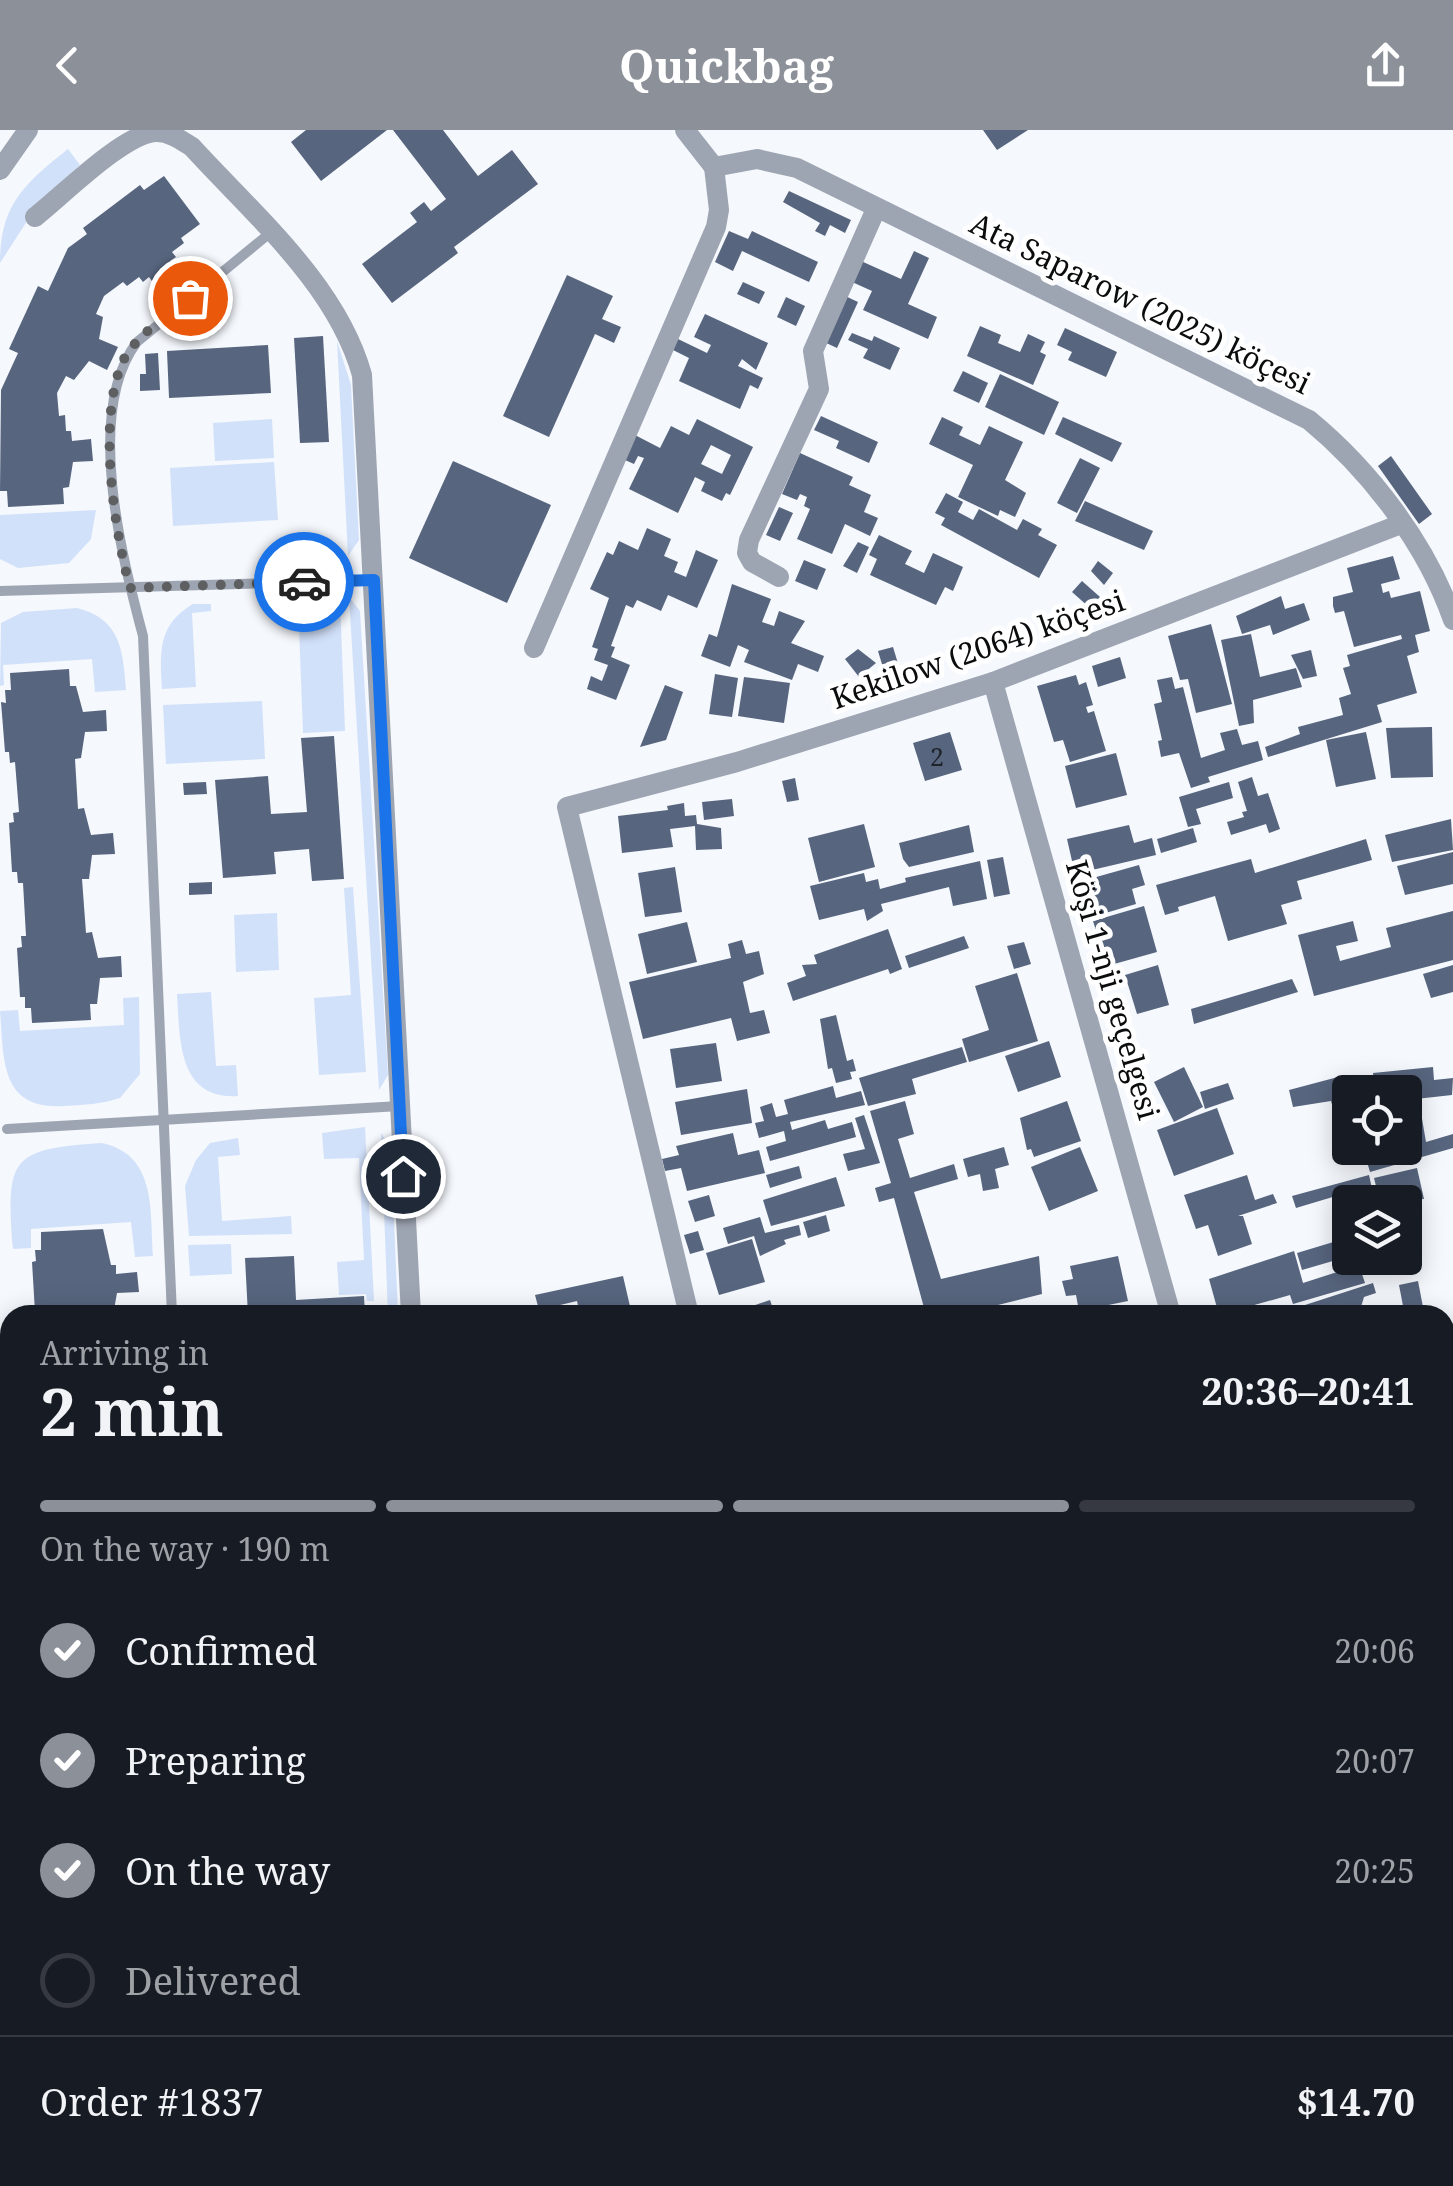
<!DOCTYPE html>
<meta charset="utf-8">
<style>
:root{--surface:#171b24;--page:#20242c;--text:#f1f3f6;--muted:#9ea1a6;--line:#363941;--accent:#8c9099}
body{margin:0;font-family:"Noto Serif",serif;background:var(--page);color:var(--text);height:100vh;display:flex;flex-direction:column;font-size:38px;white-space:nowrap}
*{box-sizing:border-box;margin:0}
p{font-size:32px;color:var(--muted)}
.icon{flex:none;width:55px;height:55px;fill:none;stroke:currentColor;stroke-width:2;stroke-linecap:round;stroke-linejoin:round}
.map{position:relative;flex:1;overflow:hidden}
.side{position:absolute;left:0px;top:1175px;width:1455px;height:882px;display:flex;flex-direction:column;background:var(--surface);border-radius:30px 30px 0 0;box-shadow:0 5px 25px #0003}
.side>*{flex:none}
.buttons{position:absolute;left:1332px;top:945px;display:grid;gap:20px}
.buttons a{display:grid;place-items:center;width:90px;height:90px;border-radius:10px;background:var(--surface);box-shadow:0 5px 25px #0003;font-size:50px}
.pin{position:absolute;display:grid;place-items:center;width:85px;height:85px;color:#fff;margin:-42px;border:5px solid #fff;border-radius:50%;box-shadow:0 2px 10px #0007}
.courier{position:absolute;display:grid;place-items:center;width:100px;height:100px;margin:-50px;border:8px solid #1a73e8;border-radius:50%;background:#fff;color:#222;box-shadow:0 2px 12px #0007}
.headline em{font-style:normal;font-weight:700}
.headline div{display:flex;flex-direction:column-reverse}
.headline{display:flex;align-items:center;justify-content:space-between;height:170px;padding:0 40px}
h1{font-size:65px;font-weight:700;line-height:75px}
.bar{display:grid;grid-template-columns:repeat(4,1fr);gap:15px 10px;align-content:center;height:120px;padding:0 40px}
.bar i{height:12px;border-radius:8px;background:var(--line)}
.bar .active{background:var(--accent)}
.bar p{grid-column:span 4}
.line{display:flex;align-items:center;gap:25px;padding:0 40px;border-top:2px solid var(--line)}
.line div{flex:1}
ol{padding:0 40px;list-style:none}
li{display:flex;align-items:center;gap:30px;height:110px}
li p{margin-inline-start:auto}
li .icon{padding:10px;border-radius:50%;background:var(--accent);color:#fff;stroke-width:4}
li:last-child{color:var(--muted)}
li i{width:55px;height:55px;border:5px solid var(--line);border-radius:50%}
header{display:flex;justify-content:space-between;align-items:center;height:130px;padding:0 40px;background:var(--accent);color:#fff;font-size:45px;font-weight:700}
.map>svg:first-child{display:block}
.green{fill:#d2e1fa}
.building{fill:#57657e;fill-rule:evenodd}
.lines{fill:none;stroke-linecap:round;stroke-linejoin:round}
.lane{stroke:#9ea5b2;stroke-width:10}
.street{stroke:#9ea5b2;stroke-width:20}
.secondary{stroke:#737e8f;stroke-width:28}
.done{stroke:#5d5f61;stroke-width:10;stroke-dasharray:0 18}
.route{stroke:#1a73e8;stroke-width:12}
.labels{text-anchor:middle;stroke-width:10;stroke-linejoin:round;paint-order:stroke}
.number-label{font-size:25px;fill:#1e2229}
.street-label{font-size:30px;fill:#0b0c0d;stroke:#fff}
</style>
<header><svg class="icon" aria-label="back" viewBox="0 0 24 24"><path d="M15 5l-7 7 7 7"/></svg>Quickbag<svg class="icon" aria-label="share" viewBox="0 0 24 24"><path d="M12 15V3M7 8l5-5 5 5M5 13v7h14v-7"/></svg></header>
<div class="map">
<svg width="1453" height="2056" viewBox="0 0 1453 2056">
<rect width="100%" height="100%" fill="#f5f8fd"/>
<!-- green -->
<g class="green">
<path d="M68,19l12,16 -40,36 -40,62c0,-58 24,-79 68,-114z"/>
<path d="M337,211l14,44 8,155 -11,16z"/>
<path d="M272,289l2,39 -59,3 -2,-38z"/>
<path d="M274,332l4,58 -105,6 -3,-58z"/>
<path d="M96,380l-5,29 -22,24 -51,5 -18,-9v-44z"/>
<path d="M349,467l11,14 28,464 -9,15z"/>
<path d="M340,469l5,132 -42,2 -5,-132z"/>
<path d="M193,474h18v7l-19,2 4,74 -34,2c-2,-36 -5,-64 31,-85z"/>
<path d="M77,478c44,11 46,43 49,82l-31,2 -3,-33 -89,6 1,20 -4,1 1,-63 22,-11z"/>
<path d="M262,571l3,58 -99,5 -3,-59z"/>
<path d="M353,757l13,185 -47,3 -5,-77 37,-3 -7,-107z"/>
<path d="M277,783l2,57 -43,2 -2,-57z"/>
<path d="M211,862l5,74 20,-1 2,31c-61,4 -58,-58 -61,-102z"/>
<path d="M139,867l1,77 -20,24c-19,6 -36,7 -56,8 -64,4 -60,-46 -64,-95l18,-1 2,21 104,-6 -1,-27z"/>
<path d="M365,997l9,174h-7l-1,-7 -27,1 -2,-33 27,-2 -5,-102 -35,1 -2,-26z"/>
<path d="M381,1003l10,16 7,166h-10z"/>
<path d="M238,1008l2,17 -22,2 4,64 69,-5 1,18 -103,2 -4,-50 11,-26 14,-17z"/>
<path d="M102,1013c55,12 48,68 51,113l-18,1 -4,-35 -100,7v19l-18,1c-7,-91 -3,-100 89,-106z"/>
<path d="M231,1114l1,30 -42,2 -2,-31z"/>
<path d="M64,2048h134l2,8h-138z"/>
</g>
<!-- building -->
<g class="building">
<path d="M306,0h81l-66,51 -30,-39z"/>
<path d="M393,0h50l35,46 34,-26 26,34 -84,63 4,6 -66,50 -30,-39 55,-42 -7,-9 14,-11 7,9 15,-12z"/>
<path d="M983,0h45l-31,20z"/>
<path d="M164,46l36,48 -19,14 3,5 -12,9 4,5 -6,4 11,15 -21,16 -11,-15 -6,5 -4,-5 -12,9 -4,-4 -19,14 -8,18 7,3 -4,22 19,8 -11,23 -18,-9 -15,19 -8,-4 -9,17 2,23 6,-1 1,16h5l1,10 19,-2 2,22 -20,1 -4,25 -6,1 1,16 -56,3 -1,-16h-7l1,-101 17,-37 -9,-4 29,-63 10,5 20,-43 19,-14 -4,-6 57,-43 4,5z"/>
<path d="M789,61l62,29 -6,13 -15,-8 -5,11 -10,-5 5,-8 -37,-21z"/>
<path d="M729,101l19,8 4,-8 66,31 -9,20 -67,-31 -9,20 -18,-9z"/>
<path d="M914,121l15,7 -21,46 29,13 -9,22 -65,-29 9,-19 -20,-9 9,-21 40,18z"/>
<path d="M567,145l46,21 -11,23 19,8 -7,16 -19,-9 -46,103 -46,-21z"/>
<path d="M743,152l22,10 -6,12 -22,-10z"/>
<path d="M843,165l15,7 -21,46 -15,-7z"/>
<path d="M786,167l19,9 -9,20 -19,-9z"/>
<path d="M705,184l63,29 -12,27 -14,-11 -4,7 25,12 -5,11 -8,-4 -10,24 -61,-28 10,-23 -16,-8 5,-11 29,14 4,-8 -17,-8z"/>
<path d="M980,196l21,9 -3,8 22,9 8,-18 17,8 -5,10 6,3 -13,30 -66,-29z"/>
<path d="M1065,198l52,24 -11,25 -38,-17 4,-8 -15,-7z"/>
<path d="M852,203l20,8 2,-5 26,12 -10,22 -27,-12 5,-9 -20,-9z"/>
<path d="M323,206l6,106 -29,1 -6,-105z"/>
<path d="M268,215l3,48 -102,5 -2,-47z"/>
<path d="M158,223l2,37 -20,1v-17h6l-1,-20z"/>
<path d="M963,241l25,12 -9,20 -26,-12z"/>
<path d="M1000,244l59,28 -15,33 -59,-28z"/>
<path d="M821,286l57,26 -9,21 -33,-15 3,-7 -25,-11z"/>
<path d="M942,287l21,10 -4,8 21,10 9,-19 34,16 -18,38 21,13 -11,24 -15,-7 -2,6 -40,-19 15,-32 -44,-21z"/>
<path d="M1063,287l59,26 -10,19 -57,-28z"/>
<path d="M697,289l56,28 -23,48 -4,-2 -4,8 -21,-10 4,-9 -10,-5 -17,36 -49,-24 15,-31 -6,-2 -4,8 -9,-4 8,-26 27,14 11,-22 18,9zM711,315l20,10 -9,19 -21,-10z"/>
<path d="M800,323l53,24 -4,8 22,10 -7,17 14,6 -8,18 -25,-12 -13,30 -35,-15 13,-30 -6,-3 3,-9 -7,-3 -3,6 -15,-6z"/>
<path d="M1391,326l41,58 -13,10 -41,-58z"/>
<path d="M1080,328l20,10 -23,45 -20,-10z"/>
<path d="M453,331l98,44 -44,98 -98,-45z"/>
<path d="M946,363l17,9 -5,10 15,8 6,-11 38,21 6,-11 19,10 -4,6 19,10 -18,33 -98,-53 4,-7 -10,-5z"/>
<path d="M1085,371l68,30 -9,19 -69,-29z"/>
<path d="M779,377l14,6 -13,28 -14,-6z"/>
<path d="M647,398l24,11 -7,17 14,6 -4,10 12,5 10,-27 22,10 -21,48 -29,-13 -7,16 -24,-11 -4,8 -7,-3 -15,41 4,1 -4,10 19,8 -14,35 -29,-11 4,-13 11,5 6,-16 -14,-5 4,-11 -6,-2 17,-49 -19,-9 17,-37 6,3 6,-14 19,9z"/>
<path d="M879,405l33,16 -7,13 19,9 9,-20 30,14 -10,24 -8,-4 -9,18 -66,-30 7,-16 -8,-4z"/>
<path d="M858,412l11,5 -12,26 -14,-7z"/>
<path d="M1393,426l7,23 -19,5 2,9 6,-2 2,7 29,-7 10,40 -15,4 4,17 -12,4 10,37 -40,12 5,17 -114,35 -3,-10 35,-13 -2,-7 45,-12 -4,-17 12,-4 -8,-26 7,-2 -3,-11 55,-16 -1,-4 -47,12 -10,-36 -9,2 -2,-7v-9l20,-5 -6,-24z"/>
<path d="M804,430l22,9 -9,21 -22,-9z"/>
<path d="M1098,431l15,12 -9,12 -13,-14z"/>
<path d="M1082,451l18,16 -10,11 -18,-16z"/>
<path d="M732,454l39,15 -9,23 12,4 5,-15 26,10 -14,22 33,13 -6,16 -20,-8 -6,16 -48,-18 5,-12 -11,-5 -8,22 -29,-11 8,-22 8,3z"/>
<path d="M1121,464l5,12 -26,11 -5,-12z"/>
<path d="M1281,466l4,13 19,-6 6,17 -37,15 -3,-10 -28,9 -6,-18z"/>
<path d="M1211,494l21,80 -36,9 -8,-34 -8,1 -12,-44z"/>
<path d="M1251,504l9,43 36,-9 6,19 -49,13 1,23 -15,3 -18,-86z"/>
<path d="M893,517l10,33 -15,4 -10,-33z"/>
<path d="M858,519l18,14 -17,14 -14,-18z"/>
<path d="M1311,520l6,26 -14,3 -12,-24z"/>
<path d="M1120,527l6,21 -28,9 -6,-21z"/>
<path d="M69,539l1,17h6l7,26 23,-2 1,21 -22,1 -4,26 -6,1 3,50 6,-1 7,27 22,-2 2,21 -23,1 -3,24h-7l4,54 6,-1 6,26 23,-2 1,21 -22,1 -3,26h-7l1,16 -59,3 -1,-15h-6v-11h-5l-3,-49 5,-1 -1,-11h5l-3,-53h-5l-1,-11h-5l-3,-49 5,-1 -1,-9 6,-1 -4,-50 -5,1 -1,-11h-4l-4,-50 5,1 -1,-13h6l-1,-17z"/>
<path d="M715,544l23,4 -6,39 -23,-3z"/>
<path d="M1076,545l3,10 7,-3 7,23 -7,2 2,6 6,-2 12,40 -36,11 -7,-22 -9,2 -17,-56z"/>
<path d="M744,547l46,6 -6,40 -46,-7z"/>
<path d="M1172,547l3,12 8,-2 18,71 24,-8 -5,-17 17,-4 5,16 16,-4 5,19 -55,17 2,5 -19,6 -12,-35 -18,4 -3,-16 4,-1 -8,-36 8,-2 -5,-22z"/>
<path d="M665,555l18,7 -17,48 -26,7z"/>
<path d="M1432,597l1,50 -42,1 -5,-50z"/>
<path d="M950,602l12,38 -37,11 -12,-38z"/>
<path d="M1366,602l10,47 -40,8 -10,-47z"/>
<path d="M334,606l10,143 -32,2 -3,-32 -35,3 2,22 -53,4 -8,-98 53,-4 3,38 36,-2 -6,-74z"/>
<path d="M1116,623l11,42 -51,13 -11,-42z"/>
<path d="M1252,647l6,19 10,-3 12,36 -11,4 -3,-9 -35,11 -4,-13 17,-5 -2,-5 5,-1 -9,-29z"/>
<path d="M795,648l4,22 -12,2 -5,-21z"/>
<path d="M206,652l1,12 -23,1 -1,-12z"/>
<path d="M1229,652l4,16 -37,11 5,15 -13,3 -9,-30z"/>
<path d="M732,669l2,17 -30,4 -2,-18z"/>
<path d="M684,673l1,13 11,-1 1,9 24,4 1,21 -26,1 -1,-24 -25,3 3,18 -51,6 -4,-37 50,-6 -1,-4z"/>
<path d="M1451,689l2,31 -61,12 -7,-27z"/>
<path d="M864,694l11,43 -56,15 -11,-44z"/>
<path d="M969,695l5,27 -65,15 -6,-8 -4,-16z"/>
<path d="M1129,695l5,18 18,-5 4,17 -81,19 -8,-35z"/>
<path d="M1193,698l4,14 -36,11 -4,-14z"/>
<path d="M1366,709l6,21 -75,21 5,18 -21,6 6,19 -59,17 -13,-45 -37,11 1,4 -14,4 -9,-30 95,-26 4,14z"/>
<path d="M1453,722v32l-48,11 -8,-29z"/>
<path d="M1003,727l7,37 -16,3 -7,-37z"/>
<path d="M980,731l7,38 -34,7 -4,-19 -68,17 2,7 -16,10 -3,-12 -45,11 -9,-34 54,-13 2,9 12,-3 2,10 26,-7 -1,-4z"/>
<path d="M1139,735l6,20 -13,4 4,15 -44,13 -10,-36z"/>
<path d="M675,737l7,45 -37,5 -7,-44z"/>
<path d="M212,752v12l-23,1v-12z"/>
<path d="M1144,776l13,46 -50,14 -14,-45z"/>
<path d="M1453,781v49l-139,36 -16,-61 55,-14 5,20 -22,5 4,15 51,-14 -5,-19z"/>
<path d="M687,792l10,40 -50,12 -9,-40z"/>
<path d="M888,799l14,40 -12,5 -2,-5 -95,32 -6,-18 19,-7 -4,-11 15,-1 -3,-9z"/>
<path d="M964,806l5,12 -60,20 -4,-12z"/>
<path d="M742,810l4,14 13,-3 5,23 -21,8 7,31 14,-3 6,23 -33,8 -6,-23 -88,21 -14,-57 102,-24 -3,-14z"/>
<path d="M1024,812l7,22 -17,5 -7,-23z"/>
<path d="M1158,835l11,40 -32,9 -12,-39z"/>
<path d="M1453,835v27l-22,6 -8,-24z"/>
<path d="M1017,843l21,68 -69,21 -7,-23 27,-9 -14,-44z"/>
<path d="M1292,849l6,13 -104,32 -3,-15z"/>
<path d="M836,885l11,46 6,-2 3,12 -6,1 2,7 -16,4 -4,-15 -4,1 -8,-50z"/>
<path d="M1049,911l12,36 -43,15 -13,-36z"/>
<path d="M716,913l6,38 -46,7 -6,-39z"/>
<path d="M962,917l5,15 -55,17 4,15 -48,12 -9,-28z"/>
<path d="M1184,937l19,40 -29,15 -20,-40z"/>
<path d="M1433,937l1,13 19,-2 -1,17 -36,4 -11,-7h-21l-1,-8 -9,1 -1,-12z"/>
<path d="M1338,947l12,41v27l-6,2 -13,-46 -38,6 -4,-17z"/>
<path d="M1228,953l6,16 -29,10 -5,-17z"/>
<path d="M833,956l3,12 25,-7 4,14 -75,17 2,8 33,-10 3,9 24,-7 4,15 -86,24 -4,-14 20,-6 -2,-10 -25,7 -4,-15 9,-2 -4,-14 12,-4 4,14 12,-3 -4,-14z"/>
<path d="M747,959l5,34 -71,12 -6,-33z"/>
<path d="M905,971l9,33 -16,5 12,39 44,-14 4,15 -44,13 27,87 98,-23 3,38 -84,21h-32l-32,-117 -15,4 -4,-14 16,-5 -21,-72z"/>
<path d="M1067,971l14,40 -47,16 -3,-8 -4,1 -7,-32z"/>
<path d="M1420,977l6,35 27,-8v14l-83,24 -7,-24h42v-39z"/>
<path d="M1217,978l17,46 -60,22 -17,-46z"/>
<path d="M864,985l16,48 -32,8 -5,-17 22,-5 -10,-31z"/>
<path d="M733,1003l5,22 21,-5 6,23 -78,18 -6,-23 -16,3 -3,-12 17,-4 -3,-9z"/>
<path d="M1004,1017l5,18 -14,4 4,19 -16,3 -3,-17 -12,3 -5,-18z"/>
<path d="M1080,1017l18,44 -49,20 -18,-44z"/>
<path d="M799,1036l3,12 -32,10 -4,-13z"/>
<path d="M1417,1038l7,31 -44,3 -6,-24z"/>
<path d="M1247,1045l8,25 18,-6 4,9 -39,13h5l9,28 -34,12 -10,-31 -12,4 -12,-34z"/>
<path d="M1369,1045l6,27h-27l-2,-9 -50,15 -4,-12z"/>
<path d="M836,1047l9,29 -74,20 -8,-26z"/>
<path d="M709,1065l6,21 -20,6 -7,-21z"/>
<path d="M826,1085l4,16 -22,7 -5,-16z"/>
<path d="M760,1087l5,16 34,-8 2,10 -17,5 2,4 -26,12 -6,-20 -26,8 -5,-16z"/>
<path d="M1406,1092l11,43 -21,5 -3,-12h12z"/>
<path d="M103,1099l8,36h5v9l21,-2 2,20 -22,1 -4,22 -78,-3 -3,-50 4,-1 -1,-11h6v-18z"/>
<path d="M698,1101l6,19 -14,4 -6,-19z"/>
<path d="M1350,1107v19l-48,14 -5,-17z"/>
<path d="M752,1109l13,43 -46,13 -13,-42z"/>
<path d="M1294,1121l9,32 56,-18 6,18 -72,21 -3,-9 -71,20 -10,-36z"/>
<path d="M294,1126l2,44 68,-4 1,19h-117l-3,-57z"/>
<path d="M1118,1126l10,45 -49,10 -3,-16 -10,1 -4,-15 11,-2 -3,-13z"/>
<path d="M1365,1128h16l4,14 -16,3z"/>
<path d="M623,1146l9,39h-52l-3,-14 -38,9 -4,-15z"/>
<path d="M1418,1151l5,26 -19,4 -5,-26z"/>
<path d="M1373,1153l3,10 -12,4 -3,10 -15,8h-38l-3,-10z"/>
<path d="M770,1170l5,15h-46v-1z"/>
<path d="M1453,1796v43l-8,1v-43z"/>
<path d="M1453,1905v54l-8,2v-54z"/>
<path d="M1453,1979v41l-8,1v-41z"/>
<path d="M1445,2034h8v22h-36v-8h28z"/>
<path d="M801,2048l1,8h-50l-1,-7z"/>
<path d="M923,2048h89v1l-30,7h-57z"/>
<path d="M1076,2048h43v8h-42z"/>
<path d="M1304,2048h33l1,8h-34z"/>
</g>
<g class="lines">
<!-- lane -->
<g class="lane">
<path d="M0,461l374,-11"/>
<path d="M7,999l393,-23"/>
<path d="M172,1185l-29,-679c-21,-79 -59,-224 -6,-294l133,-109"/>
<path d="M0,1428l10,-1"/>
<path d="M0,2001h10"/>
<path d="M220,2048v8"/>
</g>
<!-- street -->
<g class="street">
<path d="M685,0l29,37"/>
<path d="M714,37l43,-8 40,9 512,252c62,51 118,125 144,200"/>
<path d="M0,40l28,-40"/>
<path d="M35,87c27,-21 90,-85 122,-85 13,0 24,8 35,15 62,68 145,138 170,228l49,940"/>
<path d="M779,447l-27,-15 -5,-9 2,-13 70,-151 -6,-38 63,-142"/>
<path d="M534,518l182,-421 3,-17 -5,-43"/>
<path d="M993,552l178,633"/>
<path d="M689,1185l-122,-508 170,-45 256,-80 408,-158"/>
<path d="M452,2048v8"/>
<path d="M908,2048l2,8"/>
<path d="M1365,2048l1,8"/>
</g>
<!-- secondary -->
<path class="secondary" d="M1445,1418l8,-1"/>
</g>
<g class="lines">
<!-- done -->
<path class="done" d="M190,168c-22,18 -54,37 -67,63 -26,57 -9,167 7,227l174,-6"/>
<!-- route -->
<path class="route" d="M304,452l70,-2 29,596"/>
</g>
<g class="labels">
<!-- number labels -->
<g class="number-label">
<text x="937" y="636">2</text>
</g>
<!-- street labels -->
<g class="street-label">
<text transform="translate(1140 174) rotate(26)" y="10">Ata Saparow (2025) köçesi</text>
<text transform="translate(978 520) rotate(-19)" y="10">Kekilow (2064) köçesi</text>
<text transform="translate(1112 860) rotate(74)" y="10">Köşi 1-nji geçelgesi</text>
</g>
</g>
</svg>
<div class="buttons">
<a><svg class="icon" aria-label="locate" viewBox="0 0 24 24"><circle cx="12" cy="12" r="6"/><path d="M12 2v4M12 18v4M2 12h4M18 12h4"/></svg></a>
<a><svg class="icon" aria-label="layers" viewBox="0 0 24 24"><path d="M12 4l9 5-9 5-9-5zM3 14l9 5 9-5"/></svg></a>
</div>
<div class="pin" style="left:190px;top:168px;background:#ea580c"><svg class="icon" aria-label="bag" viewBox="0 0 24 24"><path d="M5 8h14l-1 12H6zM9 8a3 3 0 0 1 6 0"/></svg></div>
<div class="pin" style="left:403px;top:1046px;background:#1f2937"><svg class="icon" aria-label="home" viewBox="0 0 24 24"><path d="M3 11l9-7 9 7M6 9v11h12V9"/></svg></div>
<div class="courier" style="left:304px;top:452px"><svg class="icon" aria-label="car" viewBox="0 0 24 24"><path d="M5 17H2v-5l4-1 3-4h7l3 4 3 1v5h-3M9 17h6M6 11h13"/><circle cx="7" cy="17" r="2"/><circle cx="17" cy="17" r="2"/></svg></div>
<section class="side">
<div class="headline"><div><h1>2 min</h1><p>Arriving in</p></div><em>20:36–20:41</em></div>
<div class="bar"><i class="active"></i><i class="active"></i><i class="active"></i><i></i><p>On the way · 190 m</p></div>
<ol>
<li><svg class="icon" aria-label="check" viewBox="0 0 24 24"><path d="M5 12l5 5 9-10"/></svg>Confirmed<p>20:06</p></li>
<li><svg class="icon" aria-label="check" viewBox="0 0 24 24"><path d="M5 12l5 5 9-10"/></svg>Preparing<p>20:07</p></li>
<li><svg class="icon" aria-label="check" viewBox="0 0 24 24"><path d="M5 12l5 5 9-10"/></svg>On the way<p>20:25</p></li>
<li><i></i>Delivered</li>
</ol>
<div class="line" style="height:130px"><div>Order #1837</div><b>$14.70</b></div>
</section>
</div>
